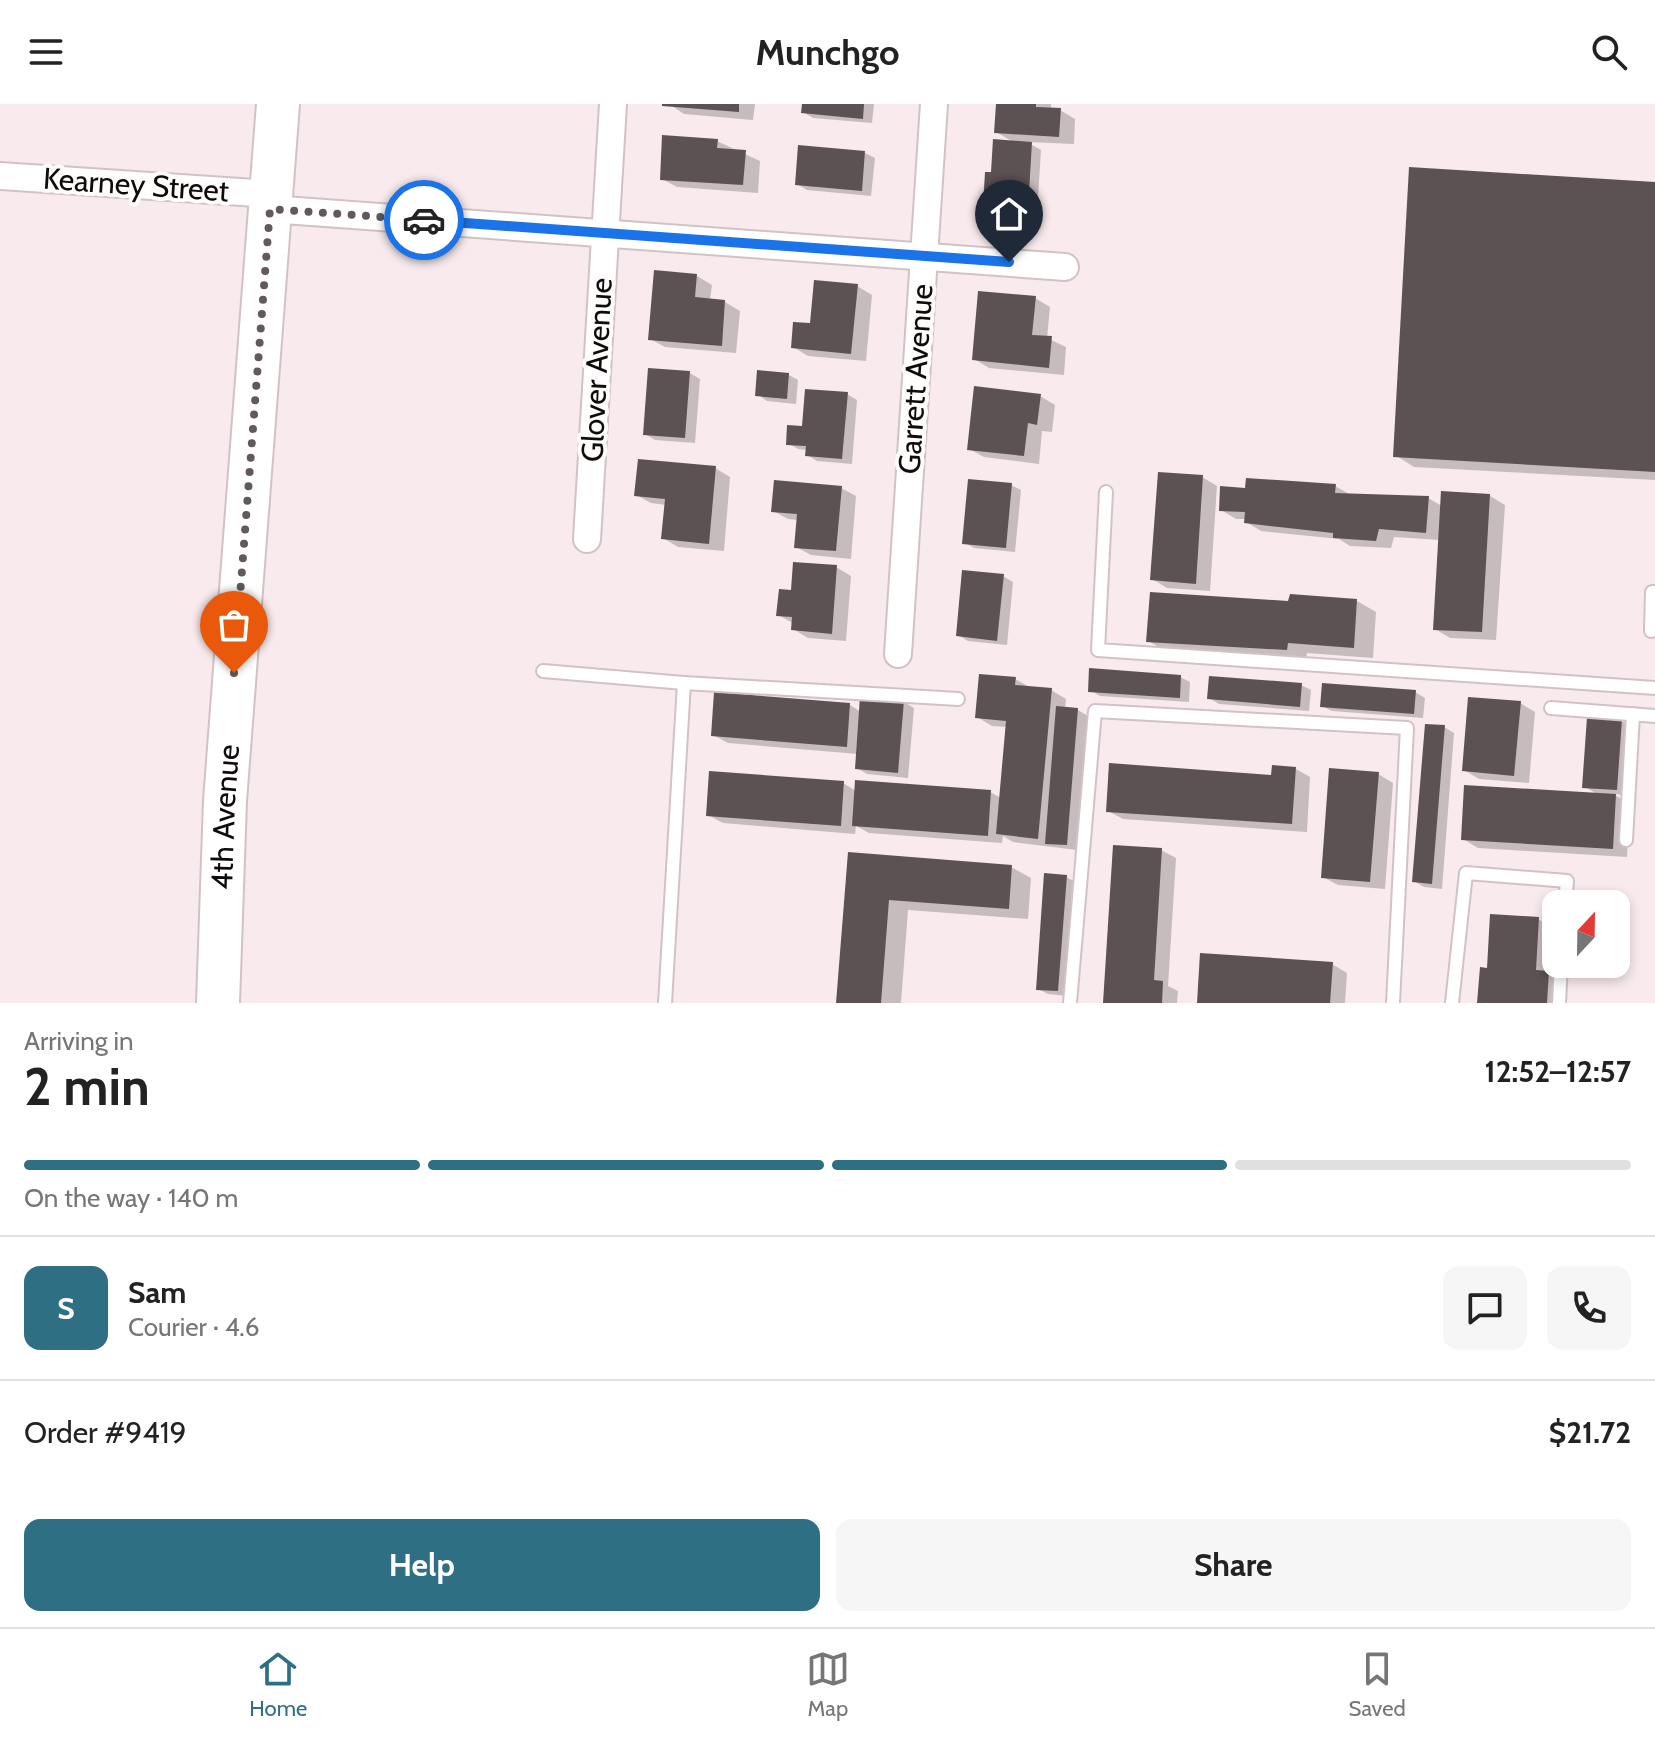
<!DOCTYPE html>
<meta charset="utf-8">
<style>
:root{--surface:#fff;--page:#f6f6f6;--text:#222;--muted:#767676;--line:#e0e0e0;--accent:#2f6f83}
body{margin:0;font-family:Cabin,sans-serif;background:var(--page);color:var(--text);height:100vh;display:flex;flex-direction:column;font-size:30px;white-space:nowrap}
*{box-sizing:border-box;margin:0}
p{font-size:26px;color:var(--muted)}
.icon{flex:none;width:44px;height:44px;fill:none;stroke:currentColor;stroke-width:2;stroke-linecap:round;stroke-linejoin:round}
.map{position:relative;height:899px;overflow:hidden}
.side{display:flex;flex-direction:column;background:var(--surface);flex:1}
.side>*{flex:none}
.needle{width:52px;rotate:22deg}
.buttons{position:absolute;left:1542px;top:786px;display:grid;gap:16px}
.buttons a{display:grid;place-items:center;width:88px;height:88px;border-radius:16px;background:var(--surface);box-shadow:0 4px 12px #0003;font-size:40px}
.pin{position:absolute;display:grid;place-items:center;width:68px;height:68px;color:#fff;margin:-82px -34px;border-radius:50% 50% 50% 0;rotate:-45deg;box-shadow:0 0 8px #0007}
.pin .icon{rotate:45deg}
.courier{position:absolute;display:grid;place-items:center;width:80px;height:80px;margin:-40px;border:6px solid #1a73e8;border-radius:50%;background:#fff;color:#222;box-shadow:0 2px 10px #0007}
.summary em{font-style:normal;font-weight:800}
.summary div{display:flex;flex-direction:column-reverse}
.summary{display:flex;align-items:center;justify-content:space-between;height:136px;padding:0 24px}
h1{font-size:52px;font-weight:800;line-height:60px}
.bar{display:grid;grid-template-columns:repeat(4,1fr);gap:12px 8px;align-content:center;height:96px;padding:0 24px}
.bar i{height:10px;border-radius:6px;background:var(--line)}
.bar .active{background:var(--accent)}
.bar p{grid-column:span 4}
.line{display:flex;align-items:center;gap:20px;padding:0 24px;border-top:2px solid var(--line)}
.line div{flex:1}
.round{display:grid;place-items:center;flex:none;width:84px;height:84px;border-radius:16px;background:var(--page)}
.action{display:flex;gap:16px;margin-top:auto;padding:16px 24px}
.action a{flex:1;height:92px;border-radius:16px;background:var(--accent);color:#fff;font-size:32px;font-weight:800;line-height:92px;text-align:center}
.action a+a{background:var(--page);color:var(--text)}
header{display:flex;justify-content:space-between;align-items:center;height:104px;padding:0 24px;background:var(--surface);font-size:36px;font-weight:800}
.dock{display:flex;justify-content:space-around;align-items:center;height:112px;border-top:2px solid var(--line);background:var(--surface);font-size:22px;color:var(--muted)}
.dock a{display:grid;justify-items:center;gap:4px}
.dock .active{color:var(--accent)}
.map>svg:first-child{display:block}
.shadow{fill:#0003}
.building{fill:#5d5253}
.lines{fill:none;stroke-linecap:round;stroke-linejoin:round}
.lane-casing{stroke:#d1c3c5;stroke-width:16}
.street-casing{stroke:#d1c3c5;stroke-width:30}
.primary-casing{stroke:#d1c3c5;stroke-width:46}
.lane{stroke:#fff;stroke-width:12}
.street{stroke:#fff;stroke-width:26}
.primary{stroke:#fff;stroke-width:42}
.done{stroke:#61595a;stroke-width:8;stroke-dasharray:0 14.4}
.route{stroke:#1a73e8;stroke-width:10}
.labels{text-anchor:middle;stroke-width:8;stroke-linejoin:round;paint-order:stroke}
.street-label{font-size:30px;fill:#0f0a0b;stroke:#fffcfc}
</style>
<header><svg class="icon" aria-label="menu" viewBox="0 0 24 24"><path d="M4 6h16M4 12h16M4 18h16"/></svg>Munchgo<svg class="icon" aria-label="search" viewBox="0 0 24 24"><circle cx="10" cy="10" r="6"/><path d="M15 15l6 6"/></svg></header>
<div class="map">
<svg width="1655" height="899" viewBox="0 0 1655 899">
<rect width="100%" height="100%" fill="#f9ebed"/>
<!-- shadow -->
<g class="shadow">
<path d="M669,0h86l-2,16 -69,-6z"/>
<path d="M804,0h70l-2,19 -59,-5 -10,-6z"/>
<path d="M998,0h53v6h9l15,9 -1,25 -47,-2 14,8 -4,64 -42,-3 -10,-6 8,-31 22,-31 -19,-11z"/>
<path d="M717,37l43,20 -2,32 -81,-6 -15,-8z"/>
<path d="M865,49l10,5 -4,38 -64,-6 -10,-6z"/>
<path d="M1655,80v296l-241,-13 -19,-12z"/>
<path d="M697,172l15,9 -2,15 15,2 15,9 -4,42 -71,-6 -15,-8z"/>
<path d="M857,182l15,9 -6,66 -58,-5 -15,-9z"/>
<path d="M1035,194l15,9 -3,31 19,9 -2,28 -75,-7 -15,-9z"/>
<path d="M650,266l40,3 10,6 -5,64 -40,-3 -10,-6z"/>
<path d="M789,271l9,5 -2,24 -29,-3 -9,-6z"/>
<path d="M847,290l10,6 -5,64 -35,-3 -10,-6v-5l-9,-1 -10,-6z"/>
<path d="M1040,292l15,9 -3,27 -10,-1 -3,33 -55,-7 -15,-8z"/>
<path d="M715,364l15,9 -6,74 -46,-4 -15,-9 3,-33 -15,-2 -15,-8z"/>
<path d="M1202,373l15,9 -7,105 -43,-3 -15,-9z"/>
<path d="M1011,381l10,5 -6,62 -41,-4 -10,-6z"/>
<path d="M1335,382l16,9 77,3 14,8 48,-10 15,9 -9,135 -46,-2 -15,-9 5,-89 -46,-3 -3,11 -41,-2 -11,-7 -78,-8 -15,-9v-3h-10l-15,-9 26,-20z"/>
<path d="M841,384l15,8 -5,63 -40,-4 -15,-8 2,-27 -10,-1 -15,-8z"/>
<path d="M836,463l15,9 -5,65 -38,-3 -15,-9v-6l-15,-8 15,-23z"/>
<path d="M1003,472l10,6 -6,63 -39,-4 -10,-6z"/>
<path d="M1357,497l19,11 -3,46 -66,-5 -1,7 -138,-8 -20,-11 142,-37z"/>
<path d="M1180,573l10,5 -1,20 -89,-6 -10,-6z"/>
<path d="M1015,575l16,9 20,2 15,9 -1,10 13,1 10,6 -11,134 -64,-8 -10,-6 -1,7 -133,-10 -13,-7 -1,8 -132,-11 -15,-8 135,-32 13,8 134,1 11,6 7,-71 -16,-1 -15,-9z"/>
<path d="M1301,581l10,5 -2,21 -90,-7 -10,-6z"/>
<path d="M1415,588l10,6 -2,20 -91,-7 -10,-5z"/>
<path d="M904,598l10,6 -6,70 -41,-4 -10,-6 1,-14 -130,-11 -15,-8 137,-30 11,7z"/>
<path d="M1520,599l15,9 -6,71 -50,-4 -15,-9z"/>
<path d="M1621,617l10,5 -4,69 -14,-1 17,10 -3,53 -149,-9 -15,-9 134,-45 -12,-7z"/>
<path d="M1444,623l10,6 -12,156 -18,-2 -10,-6z"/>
<path d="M1296,665l14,8 -3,55 -184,-13 -15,-8 165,-34z"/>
<path d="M1378,670l15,9 -8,106 -47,-4 -15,-8z"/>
<path d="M1161,746l15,8 -8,128 10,5 -1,12h-72z"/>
<path d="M850,750l161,13 20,11 -3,41 -120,-9 -7,93h-63z"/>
<path d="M1066,773l10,5 -8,114 -20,-2 -10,-5z"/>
<path d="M1538,815l15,9 -3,46 13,8 -1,21h-83l9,-33z"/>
<path d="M1332,860l15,9 -2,30h-144z"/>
</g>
<!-- building -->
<g class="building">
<path d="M662,0h77v8l-77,-6z"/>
<path d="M802,0h62l-1,15 -62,-6z"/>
<path d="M996,0h40v3l25,1 -2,29 -65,-4z"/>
<path d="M662,31l56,4 -1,9 29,2 -3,35 -83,-5z"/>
<path d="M993,35l39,3 -4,67 -45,-3 2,-34h6z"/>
<path d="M798,41l67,6 -3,40 -67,-6z"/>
<path d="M1409,63l246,15v290l-262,-15z"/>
<path d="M654,166l43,4 -2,23 30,3 -3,46 -74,-6z"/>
<path d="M814,176l44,4 -7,70 -60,-6 2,-26 17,1z"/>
<path d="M978,187l58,5 -4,39 20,1 -3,32 -77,-8z"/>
<path d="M648,264l42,3 -5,67 -42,-3z"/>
<path d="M757,266l32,3 -2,26 -32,-3z"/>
<path d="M974,282l67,8 -4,31 -9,-2 -4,33 -57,-6z"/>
<path d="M805,285l43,3 -6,67 -37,-3 1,-10 -20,-1 1,-20 15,1z"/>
<path d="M638,355l78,7 -7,78 -48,-5 4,-40 -31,-3z"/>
<path d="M1158,368l45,3 -7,109 -46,-4z"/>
<path d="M1246,374l90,6 -1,9 94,3 -3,37 -47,-4 -3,12 -43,-3v-5l-89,-10 1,-11 -26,-1 1,-25 25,2z"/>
<path d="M968,375l44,4 -6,65 -44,-4z"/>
<path d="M774,376l68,6 -6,65 -42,-3 3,-34 -26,-2z"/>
<path d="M1441,387l49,3 -8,138 -49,-2z"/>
<path d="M793,458l44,3 -5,69 -41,-4 1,-13 -16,-1 3,-27 12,1z"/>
<path d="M962,466l42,4 -7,67 -41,-5z"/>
<path d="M1150,488l138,9 2,-7 67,5 -3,49 -66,-5 -1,7 -141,-8z"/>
<path d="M1089,564l92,7 -1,23 -92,-6z"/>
<path d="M979,570l37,3 -1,8 37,3 -14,151 -42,-5 10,-113 -31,-3z"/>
<path d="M1209,572l93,7 -2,24 -93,-8z"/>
<path d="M1322,579l94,7 -2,24 -94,-7z"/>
<path d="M714,588l136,11 -3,44 -136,-11z"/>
<path d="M860,592l44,4 -6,73 -43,-4z"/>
<path d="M1468,593l53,4 -7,75 -52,-5z"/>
<path d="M1056,602l22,2 -11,137 -22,-1z"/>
<path d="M1587,613l35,2 -5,71 -35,-2z"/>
<path d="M1425,620l20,1 -13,159 -20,-2z"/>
<path d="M1109,659l162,12 1,-10 24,2 -4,57 -186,-12z"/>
<path d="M1329,664l50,4 -9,110 -49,-4z"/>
<path d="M709,667l135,10 -3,45 -135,-10z"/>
<path d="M855,676l136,10 -3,46 -136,-10z"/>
<path d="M1464,681l152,9 -3,55 -152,-9z"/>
<path d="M1113,741l49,3 -8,132 9,1 -1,22h-59z"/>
<path d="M848,748l164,13 -3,44 -120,-9 -8,103h-45z"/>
<path d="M1044,769l23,2 -9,116 -22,-1z"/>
<path d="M1490,810l49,3 -3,53 13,1 -2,32h-70l3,-36 7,1z"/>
<path d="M1200,849l133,9 -3,41h-133z"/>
</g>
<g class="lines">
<!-- lane casing -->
<g class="lane-casing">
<g id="lane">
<path d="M1106,388l-8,158 557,38"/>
<path d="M1651,527l1,-39h3"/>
<path d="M543,567l141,12"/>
<path d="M1551,604l104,8"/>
<path d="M1626,736l7,-126"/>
<path d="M665,899l19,-320 274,16"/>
<path d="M1070,899l25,-292 312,17 -14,275"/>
<path d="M1452,899l14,-130 101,8 -2,23"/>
<path d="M1559,899l2,-39"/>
</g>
</g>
<!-- street casing -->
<g class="street-casing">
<g id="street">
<path d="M0,72l272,18"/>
<path d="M270,105l795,58"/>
<path d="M587,435l26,-435"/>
<path d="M898,550l36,-550"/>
</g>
</g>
<!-- primary casing -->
<g class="primary-casing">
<g id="primary">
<path id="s1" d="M218,899l7,-202 53,-697"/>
</g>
</g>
<!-- lane -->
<use href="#lane" class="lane"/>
<!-- street -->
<use href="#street" class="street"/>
<!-- primary -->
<use href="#primary" class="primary"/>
</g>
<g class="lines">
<!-- done -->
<path class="done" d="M234,569l36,-464 154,11"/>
<!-- route -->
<path class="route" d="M424,116l585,42"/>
</g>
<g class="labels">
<!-- street labels -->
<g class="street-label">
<text transform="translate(136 81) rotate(4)" y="10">Kearney Street</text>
<text transform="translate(597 266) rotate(-87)" y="10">Glover Avenue</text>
<text transform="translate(916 275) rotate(-86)" y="10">Garrett Avenue</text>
<text dy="10" stroke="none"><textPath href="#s1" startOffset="186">4th Avenue</textPath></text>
</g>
</g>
</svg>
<div class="buttons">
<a><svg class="needle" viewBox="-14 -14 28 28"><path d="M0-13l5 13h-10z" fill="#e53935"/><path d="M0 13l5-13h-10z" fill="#767676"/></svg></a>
</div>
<div class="pin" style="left:234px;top:569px;background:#ea580c"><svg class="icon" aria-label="bag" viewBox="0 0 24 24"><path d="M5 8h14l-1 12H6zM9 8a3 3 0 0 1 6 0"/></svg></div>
<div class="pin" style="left:1009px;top:158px;background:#1f2937"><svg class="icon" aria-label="home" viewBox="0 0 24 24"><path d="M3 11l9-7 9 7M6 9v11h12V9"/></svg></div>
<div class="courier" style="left:424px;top:116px"><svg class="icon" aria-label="car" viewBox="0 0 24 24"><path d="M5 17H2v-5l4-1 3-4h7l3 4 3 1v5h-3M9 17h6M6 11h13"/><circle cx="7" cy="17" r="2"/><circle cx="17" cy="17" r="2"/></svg></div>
</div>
<section class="side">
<div class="summary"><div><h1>2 min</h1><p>Arriving in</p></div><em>12:52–12:57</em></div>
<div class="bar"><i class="active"></i><i class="active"></i><i class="active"></i><i></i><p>On the way · 140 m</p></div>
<div class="line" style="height:144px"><b class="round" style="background:var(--accent);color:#fff">S</b><div><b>Sam</b><p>Courier · 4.6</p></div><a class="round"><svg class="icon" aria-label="chat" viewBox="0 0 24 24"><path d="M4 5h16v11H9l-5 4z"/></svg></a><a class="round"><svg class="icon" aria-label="phone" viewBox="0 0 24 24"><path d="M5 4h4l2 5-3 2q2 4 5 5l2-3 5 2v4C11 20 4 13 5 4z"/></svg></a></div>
<div class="line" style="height:104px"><div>Order #9419</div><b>$21.72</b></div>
<div class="action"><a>Help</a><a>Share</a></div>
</section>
<nav class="dock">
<a class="active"><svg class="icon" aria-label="home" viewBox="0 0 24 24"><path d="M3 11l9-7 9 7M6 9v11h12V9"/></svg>Home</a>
<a><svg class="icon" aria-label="map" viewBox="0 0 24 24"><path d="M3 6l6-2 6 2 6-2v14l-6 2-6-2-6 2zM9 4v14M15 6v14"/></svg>Map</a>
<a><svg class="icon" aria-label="saved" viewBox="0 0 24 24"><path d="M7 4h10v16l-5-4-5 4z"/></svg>Saved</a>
</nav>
